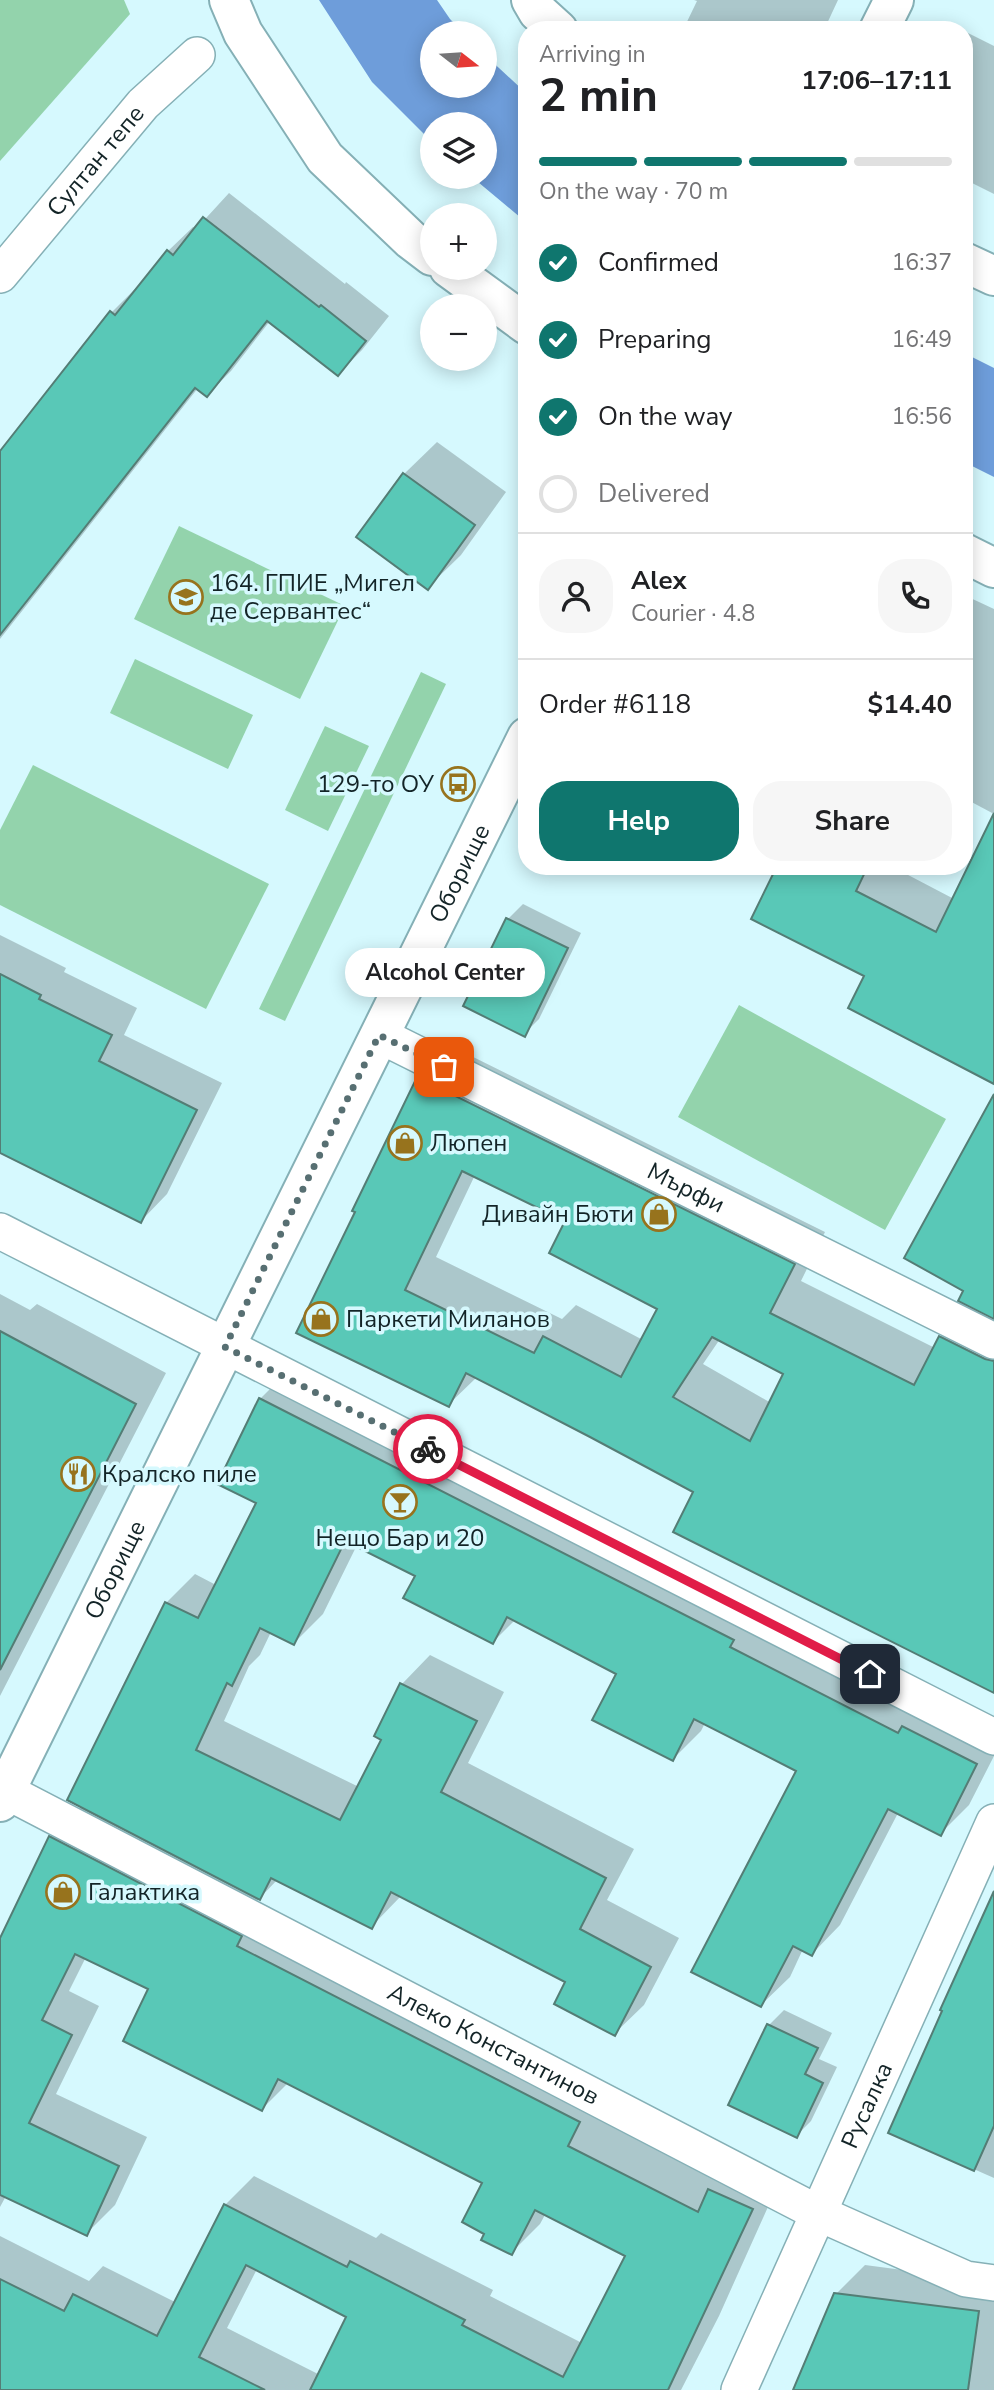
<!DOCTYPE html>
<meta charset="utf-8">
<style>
:root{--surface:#fff;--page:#f6f6f6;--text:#202124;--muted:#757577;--line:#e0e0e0;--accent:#0f766e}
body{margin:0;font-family:"Nunito Sans",sans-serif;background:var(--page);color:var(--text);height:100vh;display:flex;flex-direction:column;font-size:26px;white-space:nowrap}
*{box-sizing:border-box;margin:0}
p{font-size:23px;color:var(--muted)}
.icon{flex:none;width:38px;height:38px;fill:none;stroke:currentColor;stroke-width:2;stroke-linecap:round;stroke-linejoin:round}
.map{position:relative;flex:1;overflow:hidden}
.sheet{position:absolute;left:518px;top:21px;width:455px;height:854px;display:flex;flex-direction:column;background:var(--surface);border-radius:28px;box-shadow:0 4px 18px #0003}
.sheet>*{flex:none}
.needle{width:46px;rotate:107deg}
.tools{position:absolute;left:420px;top:21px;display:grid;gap:14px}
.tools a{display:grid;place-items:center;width:77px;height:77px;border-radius:50%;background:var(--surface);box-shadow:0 4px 18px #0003;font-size:35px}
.pin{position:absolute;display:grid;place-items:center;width:60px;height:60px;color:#fff;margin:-30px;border-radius:14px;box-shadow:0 4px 10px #0006}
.courier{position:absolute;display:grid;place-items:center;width:70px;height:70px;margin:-35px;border:5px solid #e11d48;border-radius:50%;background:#fff;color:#222;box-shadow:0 2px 9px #0007}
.bubble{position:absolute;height:49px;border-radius:24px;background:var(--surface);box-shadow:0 4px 18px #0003;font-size:23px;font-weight:700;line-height:49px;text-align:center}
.summary em{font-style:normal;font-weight:700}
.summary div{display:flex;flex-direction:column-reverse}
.summary{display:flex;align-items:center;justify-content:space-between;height:119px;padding:0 21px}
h1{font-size:46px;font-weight:700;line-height:52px}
.bar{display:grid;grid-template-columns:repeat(4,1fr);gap:10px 7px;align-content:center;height:84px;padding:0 21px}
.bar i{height:9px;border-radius:5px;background:var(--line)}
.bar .selected{background:var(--accent)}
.bar p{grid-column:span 4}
.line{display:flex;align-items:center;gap:18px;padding:0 21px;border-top:2px solid var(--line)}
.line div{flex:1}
.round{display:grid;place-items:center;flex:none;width:74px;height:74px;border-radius:28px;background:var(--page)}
ol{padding:0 21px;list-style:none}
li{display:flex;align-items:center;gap:21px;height:77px}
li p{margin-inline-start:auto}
li .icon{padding:7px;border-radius:50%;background:var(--accent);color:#fff;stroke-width:4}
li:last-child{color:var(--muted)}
li i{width:38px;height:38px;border:4px solid var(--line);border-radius:50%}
.cta{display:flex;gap:14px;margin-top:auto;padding:14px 21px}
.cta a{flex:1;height:80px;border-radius:28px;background:var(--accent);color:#fff;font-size:28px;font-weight:700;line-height:80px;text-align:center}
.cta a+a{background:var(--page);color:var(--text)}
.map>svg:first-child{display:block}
.green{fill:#93d3ac}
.water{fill:#6e9dda}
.shadow{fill:#0003;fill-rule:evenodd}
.building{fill:#59c8b7;stroke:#547d75;stroke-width:2;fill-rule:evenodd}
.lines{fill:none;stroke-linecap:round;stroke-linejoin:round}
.street-casing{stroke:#85b0b6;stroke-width:38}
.secondary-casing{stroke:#85b0b6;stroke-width:42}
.street{stroke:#fff;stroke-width:35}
.secondary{stroke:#fff;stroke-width:38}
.done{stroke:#576f72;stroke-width:7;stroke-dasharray:0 12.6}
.route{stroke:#e11d48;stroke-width:9}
.labels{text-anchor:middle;stroke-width:7;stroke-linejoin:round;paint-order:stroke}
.street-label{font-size:24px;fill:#132427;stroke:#d6f9fe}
.poi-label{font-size:24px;fill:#132427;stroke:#d6f9fe;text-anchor:start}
</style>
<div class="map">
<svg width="994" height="2390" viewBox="0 0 994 2390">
<rect width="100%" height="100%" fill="#d6f9fe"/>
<!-- green -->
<g class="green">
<path d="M0,0h124l6,14 -130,147z"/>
<path d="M179,526l166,80 -45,93 -166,-80z"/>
<path d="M135,659l118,56 -25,54 -118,-56z"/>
<path d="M421,672l25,12 -161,337 -26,-12z"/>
<path d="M325,726l44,20 -41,85 -43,-21z"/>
<path d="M33,765l236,119 -63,125 -206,-104v-75z"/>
<path d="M739,1005l207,114 -61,111 -207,-113z"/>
</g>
<!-- water -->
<g class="water">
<path d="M319,0h118l13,19 14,14h-32v53h53v-31l42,39v129l-55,-46h13v-53h-53v18l-60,-60z"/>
<path d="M964,353l30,15v109l-30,-15z"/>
</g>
<!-- shadow -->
<g class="shadow">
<path d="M694,0h144l-14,30h-141l14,-29z"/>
<path d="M966,32l28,14v148l-30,-15z"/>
<path d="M229,193l116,91 1,-2 43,34 -27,34 -24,24 -68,-53 -39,50 -24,24 -9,-7 -198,251v-185l112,-142 24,-24 2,1 30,-38 25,-24 3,2z"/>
<path d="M437,442l69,50 -45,63 -33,32 -24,-113z"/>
<path d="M964,595l30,14v205l-30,-16z"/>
<path d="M994,817v265l-128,-106 -87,-110h112l63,33z"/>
<path d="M659,866h26l-8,8z"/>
<path d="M523,904l58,29 -42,86 -15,15 -16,-115z"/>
<path d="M0,935l66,33 -2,4 73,36 -13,27 98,48 -55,111 -26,27 -141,-70z"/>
<path d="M451,1046l374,186 -24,49 134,67 6,-11 31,-31 -7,-15 29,-172v572l-298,-200 -219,-114 -29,28 -90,-194 -3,-1 64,-132zM475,1175l93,46 92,87 -17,32 -67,-35 -14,14 -126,-62zM720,1339l65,34 -14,30 -68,-39z"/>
<path d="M0,1294l30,16 7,-6 129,69 -166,323z"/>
<path d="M289,1370l705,360v26l-25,49 -29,29 -42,-21 -58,112 -28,29 -9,-5 -13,28 -29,28 38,-235 -94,-47 -4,8 -28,28 -55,-86 -103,-53 -22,22 -76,-67 -60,-30 -34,69 -29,29 -23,-11 -11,23 -11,11 -25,55 135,66 24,-48 -7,-4 26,-51 28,-29 74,37 -36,71 166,86 -27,51 72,38 -35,67 -29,28 -48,-51 -165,-87 -31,32 -93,-48 -21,22 13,6 -5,10 515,263 -61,136 -38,74h-666l-15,-8v-146l89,45 14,-15 72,36 50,-97 29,-29 122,62 5,-5 112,57 -3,6 92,47 45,-88 -81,-42 -6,11 -29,29 -24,-20 -3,-50 -195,-101 -27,27 -112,-121 -64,-31 -17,34 30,15 -43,88 91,43 -32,68 -28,28 -81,-37 -6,11v-267l50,-103 32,-31 84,-203 29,-29 21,11 42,-82 2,-104zM257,2269l91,47 -28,59 -93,-47z"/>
<path d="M994,1895v283l-104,-46z"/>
<path d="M784,2010l48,23 -13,26 18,8 -26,54 -15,15 -27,-111z"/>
<path d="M865,2265l129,17v108h-199l41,-96z"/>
</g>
<!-- building -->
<g class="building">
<path d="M203,217l116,90 2,-2 45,36 -28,35 -71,-55 -60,76 -12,-9 -195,247v-184l110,-140 5,4 52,-65 6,5z"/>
<path d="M403,473l72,52 -47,65 -72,-53z"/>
<path d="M994,813v271l-146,-76 16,-32 -113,-57 26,-53h91l-12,25 80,41z"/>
<path d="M506,918l62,30 -43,89 -62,-31z"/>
<path d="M0,974l41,21 -2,4 73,36 -13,26 98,49 -56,113 -141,-70z"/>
<path d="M417,1077l378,187 -25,49 144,72 25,-49 46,23 9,2v332l-321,-161 20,-40 -103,-55 -124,-64 -17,34 -153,-74 59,-121 -3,-1zM462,1171l103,50 -16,32 108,56 -36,68 -78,-41 -9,17 -129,-63zM712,1337l71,37 -33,67 -77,-44z"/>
<path d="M994,1094v225l-36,-18 5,-10 -59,-33z"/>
<path d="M0,1331l136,73 -136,266z"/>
<path d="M259,1398l475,242 -4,7 168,86 4,-7 75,38 -36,72 -53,-27 -76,147 -19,-10 -32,61 -70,-35 105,-201 -102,-52 -21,42 -81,-41 24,-46 -109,-57 -14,27 -90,-46 12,-22 -70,-35 -51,104 -34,-17 -28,58 -5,-3 -31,67 144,70 41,-80 -7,-4 26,-53 77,38 -36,71 165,86 -26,51 71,38 -36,69 -61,-32 11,-22 -174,-90 -19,37 -101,-51 -11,22 -193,-100 98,-198 33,16 58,-115 -39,-19z"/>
<path d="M49,1836l193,100 -5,10 343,176 -12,24 130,66 10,-23 45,20 -85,181h-358l36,-73 -100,-52 -47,92 66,33h-265v-111l64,32 9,-17 84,42 67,-132 123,63 3,-6 115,59 -3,5 101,52 62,-121 -90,-46 -23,45 -31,-15 3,-6 -22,-12 20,-39 -204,-104 -16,32 -139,-70 25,-52 -73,-35 -33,66 30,15 -43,88 90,43 -32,70 -87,-41v-257z"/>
<path d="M994,1891v235l-20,45 -86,-38 54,-122 -2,-1z"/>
<path d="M767,2024l51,24 -13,26 18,9 -26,55 -69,-33z"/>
<path d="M834,2293l145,18 -11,79h-175z"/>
</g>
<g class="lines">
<!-- street casing -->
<g class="street-casing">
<g id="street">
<path id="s1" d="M0,275l143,-171 54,-49"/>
<path id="s2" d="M379,1035l615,306"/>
<path d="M0,1231l994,506"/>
<path id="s3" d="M0,1788l818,425 148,66 28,4"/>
<path id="s4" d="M739,2390l255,-568"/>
</g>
</g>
<!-- secondary casing -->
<g class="secondary-casing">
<g id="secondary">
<path d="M229,0l14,33 82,125 86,82 21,16"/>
<path d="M531,0l7,12 20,18"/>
<path d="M879,30l15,-30"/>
<path d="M964,262l30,14"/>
<path d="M449,268l78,57"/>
<path d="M964,553l30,15"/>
<path id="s5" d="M0,1802l527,-1065"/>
</g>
</g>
<!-- street -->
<use href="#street" class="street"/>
<!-- secondary -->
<use href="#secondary" class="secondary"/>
</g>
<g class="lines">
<!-- done -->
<path class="done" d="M428,1449l-203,-102 154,-312 65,32"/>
<!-- route -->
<path class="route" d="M428,1449l442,225"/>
</g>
<!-- icons -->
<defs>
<g id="school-ring" transform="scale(1.75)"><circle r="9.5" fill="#d6f9fe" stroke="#97731d" stroke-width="1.5"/><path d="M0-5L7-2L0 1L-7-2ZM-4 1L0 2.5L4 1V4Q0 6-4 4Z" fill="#97731d"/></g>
<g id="bus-ring" transform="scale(1.75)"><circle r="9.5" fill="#d6f9fe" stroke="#97731d" stroke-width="1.5"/><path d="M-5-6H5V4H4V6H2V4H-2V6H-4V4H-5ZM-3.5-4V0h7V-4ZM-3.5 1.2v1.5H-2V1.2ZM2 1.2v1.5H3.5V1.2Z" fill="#97731d"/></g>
<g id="shop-ring" transform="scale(1.75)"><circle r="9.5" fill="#d6f9fe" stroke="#97731d" stroke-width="1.5"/><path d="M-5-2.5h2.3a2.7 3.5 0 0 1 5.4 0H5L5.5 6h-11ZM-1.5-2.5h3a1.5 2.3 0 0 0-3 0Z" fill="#97731d"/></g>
<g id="restaurant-ring" transform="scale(1.75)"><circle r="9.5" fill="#d6f9fe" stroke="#97731d" stroke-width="1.5"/><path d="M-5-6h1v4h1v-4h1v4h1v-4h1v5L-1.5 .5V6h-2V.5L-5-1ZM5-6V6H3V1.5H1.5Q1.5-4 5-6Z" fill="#97731d"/></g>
<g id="bar-ring" transform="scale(1.75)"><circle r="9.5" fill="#d6f9fe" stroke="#97731d" stroke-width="1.5"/><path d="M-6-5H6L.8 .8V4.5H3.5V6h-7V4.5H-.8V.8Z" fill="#97731d"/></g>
</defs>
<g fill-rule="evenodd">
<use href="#school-ring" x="186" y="597"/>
<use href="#bus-ring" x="458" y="784"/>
<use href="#shop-ring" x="405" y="1143"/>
<use href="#shop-ring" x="659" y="1214"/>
<use href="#shop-ring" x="321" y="1319"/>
<use href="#restaurant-ring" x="78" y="1474"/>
<use href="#bar-ring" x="400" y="1502"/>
<use href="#shop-ring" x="63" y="1892"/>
</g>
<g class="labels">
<!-- street labels -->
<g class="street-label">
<text dy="8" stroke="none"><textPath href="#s1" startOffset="149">Султан тепе</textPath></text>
<text dy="8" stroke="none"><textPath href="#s5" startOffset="1036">Оборище</textPath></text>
<text dy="8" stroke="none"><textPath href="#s2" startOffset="343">Мърфи</textPath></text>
<text dy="8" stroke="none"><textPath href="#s5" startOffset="259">Оборище</textPath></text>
<text dy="8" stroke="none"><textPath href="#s3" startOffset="556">Алеко Константинов</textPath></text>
<text dy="8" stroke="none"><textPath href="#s4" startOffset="312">Русалка</textPath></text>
</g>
<!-- poi labels -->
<g class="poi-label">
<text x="210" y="591">164. ГПИЕ „Мигел<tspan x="210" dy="28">де Сервантес“</tspan></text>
<text x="434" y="792" text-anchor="end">129-то ОУ</text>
<text x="430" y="1151">Люпен</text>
<text x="634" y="1222" text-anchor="end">Дивайн Бюти</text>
<text x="346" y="1327">Паркети Миланов</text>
<text x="102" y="1482">Кралско пиле</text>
<text x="400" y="1546" text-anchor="middle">Нещо Бар и 20</text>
<text x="88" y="1900">Галактика</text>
</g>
</g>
</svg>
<div class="tools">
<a><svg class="needle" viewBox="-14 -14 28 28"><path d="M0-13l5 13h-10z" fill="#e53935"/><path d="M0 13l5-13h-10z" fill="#757577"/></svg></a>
<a><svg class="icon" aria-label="layers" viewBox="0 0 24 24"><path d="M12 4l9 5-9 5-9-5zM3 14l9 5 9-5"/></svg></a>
<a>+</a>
<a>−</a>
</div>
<div class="pin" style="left:444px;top:1067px;background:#ea580c"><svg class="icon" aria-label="bag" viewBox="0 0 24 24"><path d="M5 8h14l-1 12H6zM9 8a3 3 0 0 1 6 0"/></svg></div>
<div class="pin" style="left:870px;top:1674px;background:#1f2937"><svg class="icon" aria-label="home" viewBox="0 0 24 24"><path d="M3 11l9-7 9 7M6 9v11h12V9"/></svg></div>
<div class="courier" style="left:428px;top:1449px"><svg class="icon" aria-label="bike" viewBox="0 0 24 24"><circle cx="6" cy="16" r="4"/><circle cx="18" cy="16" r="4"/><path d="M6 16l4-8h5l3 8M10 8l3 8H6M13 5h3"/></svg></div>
<div class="bubble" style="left:345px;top:948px;width:200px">Alcohol Center</div>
<section class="sheet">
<div class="summary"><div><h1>2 min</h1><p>Arriving in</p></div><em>17:06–17:11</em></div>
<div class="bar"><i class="selected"></i><i class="selected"></i><i class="selected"></i><i></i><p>On the way · 70 m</p></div>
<ol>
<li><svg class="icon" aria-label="check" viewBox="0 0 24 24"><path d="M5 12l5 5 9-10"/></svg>Confirmed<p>16:37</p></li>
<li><svg class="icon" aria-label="check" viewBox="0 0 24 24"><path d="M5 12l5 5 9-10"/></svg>Preparing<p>16:49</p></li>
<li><svg class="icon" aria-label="check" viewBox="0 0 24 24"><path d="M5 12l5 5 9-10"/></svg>On the way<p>16:56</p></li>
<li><i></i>Delivered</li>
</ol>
<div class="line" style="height:126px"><a class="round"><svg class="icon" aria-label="person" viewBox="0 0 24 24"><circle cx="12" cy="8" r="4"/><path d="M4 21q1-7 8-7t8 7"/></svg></a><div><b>Alex</b><p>Courier · 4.8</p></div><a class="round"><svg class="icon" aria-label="phone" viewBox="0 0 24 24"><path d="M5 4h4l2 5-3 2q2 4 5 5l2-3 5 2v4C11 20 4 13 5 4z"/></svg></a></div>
<div class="line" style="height:91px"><div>Order #6118</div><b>$14.40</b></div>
<div class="cta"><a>Help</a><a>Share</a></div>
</section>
</div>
